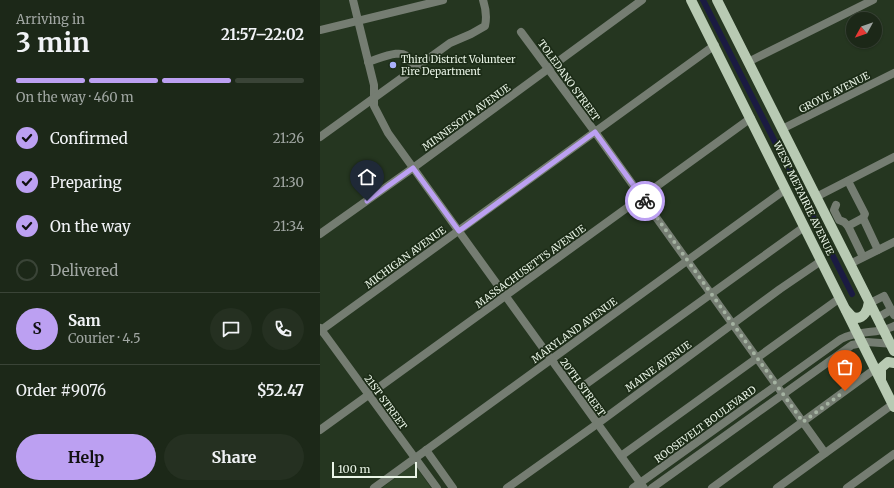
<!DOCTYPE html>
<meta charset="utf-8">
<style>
:root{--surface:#1c2818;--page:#253021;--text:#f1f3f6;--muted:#a0a6a2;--line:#3a4437;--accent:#bca0f2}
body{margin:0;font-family:Merriweather,serif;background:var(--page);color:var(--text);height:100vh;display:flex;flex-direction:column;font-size:15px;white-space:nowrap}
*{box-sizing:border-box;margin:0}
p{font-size:13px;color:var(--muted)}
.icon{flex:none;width:22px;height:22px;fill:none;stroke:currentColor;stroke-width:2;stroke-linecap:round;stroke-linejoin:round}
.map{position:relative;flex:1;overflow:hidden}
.drawer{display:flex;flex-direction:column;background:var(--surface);width:320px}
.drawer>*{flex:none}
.needle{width:26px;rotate:230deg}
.controls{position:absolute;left:526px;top:12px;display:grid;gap:8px}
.controls a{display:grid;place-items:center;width:36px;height:36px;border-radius:50%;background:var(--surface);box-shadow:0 1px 3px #0004,0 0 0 1px var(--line);font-size:20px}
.scale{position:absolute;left:12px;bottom:10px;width:85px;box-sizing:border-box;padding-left:4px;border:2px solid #e9f4e6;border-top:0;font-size:11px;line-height:14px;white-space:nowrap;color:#e9f4e6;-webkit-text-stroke:3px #1c2c17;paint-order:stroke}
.pin{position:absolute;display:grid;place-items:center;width:34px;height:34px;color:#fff;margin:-41px -17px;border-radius:50% 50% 50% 0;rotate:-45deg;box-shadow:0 0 4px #0007}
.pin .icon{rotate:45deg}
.courier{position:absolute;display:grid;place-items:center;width:40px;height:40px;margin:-20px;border:3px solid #bca0f2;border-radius:50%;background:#fff;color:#222;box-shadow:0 1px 5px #0007}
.overview em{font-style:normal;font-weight:700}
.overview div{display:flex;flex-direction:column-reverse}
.overview{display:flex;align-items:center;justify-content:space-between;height:68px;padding:0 16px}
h1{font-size:26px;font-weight:700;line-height:30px}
.bar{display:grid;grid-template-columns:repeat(4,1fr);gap:6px 4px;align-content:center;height:48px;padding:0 16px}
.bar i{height:5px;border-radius:3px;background:var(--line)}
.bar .active{background:var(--accent)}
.bar p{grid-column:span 4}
.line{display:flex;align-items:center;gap:10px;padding:0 16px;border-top:1px solid var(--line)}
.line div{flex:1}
.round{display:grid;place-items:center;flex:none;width:42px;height:42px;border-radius:21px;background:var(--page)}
ol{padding:0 16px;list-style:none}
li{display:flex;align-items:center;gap:12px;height:44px}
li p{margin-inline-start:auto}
li .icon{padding:4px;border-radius:50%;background:var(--accent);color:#111;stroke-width:4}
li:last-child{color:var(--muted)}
li i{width:22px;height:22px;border:2px solid var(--line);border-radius:50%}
.action{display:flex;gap:8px;margin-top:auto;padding:8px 16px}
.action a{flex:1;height:46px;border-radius:24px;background:var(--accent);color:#111;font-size:16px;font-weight:700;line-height:46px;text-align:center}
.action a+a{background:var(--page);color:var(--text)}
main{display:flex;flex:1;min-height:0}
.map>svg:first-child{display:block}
.built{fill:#2e4328}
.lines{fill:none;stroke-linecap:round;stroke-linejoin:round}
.canal{stroke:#1b1b42;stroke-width:6}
.minor{stroke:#757d72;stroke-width:8}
.major{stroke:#b8cab3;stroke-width:10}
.done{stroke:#a4b2a1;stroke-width:4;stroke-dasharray:0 7.2}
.route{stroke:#bca0f2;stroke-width:5}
.poi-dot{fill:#aab0fc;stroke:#1c2c17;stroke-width:1.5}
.labels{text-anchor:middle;stroke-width:3.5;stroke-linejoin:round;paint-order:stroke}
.poi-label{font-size:10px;fill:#e9f4e6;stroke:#1c2c17;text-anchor:start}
.street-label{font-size:10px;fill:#e9f4e6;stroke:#1c2c17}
</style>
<main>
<section class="drawer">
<div class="overview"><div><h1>3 min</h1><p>Arriving in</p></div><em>21:57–22:02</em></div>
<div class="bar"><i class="active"></i><i class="active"></i><i class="active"></i><i></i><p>On the way · 460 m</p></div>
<ol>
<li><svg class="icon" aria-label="check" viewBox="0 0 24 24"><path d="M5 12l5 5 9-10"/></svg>Confirmed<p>21:26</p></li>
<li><svg class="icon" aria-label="check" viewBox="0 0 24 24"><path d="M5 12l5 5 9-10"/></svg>Preparing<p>21:30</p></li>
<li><svg class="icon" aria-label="check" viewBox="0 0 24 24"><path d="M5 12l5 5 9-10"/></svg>On the way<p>21:34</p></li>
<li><i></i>Delivered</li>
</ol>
<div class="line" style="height:72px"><b class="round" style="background:var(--accent);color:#111">S</b><div><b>Sam</b><p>Courier · 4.5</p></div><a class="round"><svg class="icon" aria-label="chat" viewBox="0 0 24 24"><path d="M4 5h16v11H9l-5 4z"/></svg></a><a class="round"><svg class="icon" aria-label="phone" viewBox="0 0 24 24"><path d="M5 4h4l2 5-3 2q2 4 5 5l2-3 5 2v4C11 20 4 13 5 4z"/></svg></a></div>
<div class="line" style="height:52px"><div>Order #9076</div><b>$52.47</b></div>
<div class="action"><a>Help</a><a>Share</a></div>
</section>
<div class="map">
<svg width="574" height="488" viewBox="0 0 574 488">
<rect width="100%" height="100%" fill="#253620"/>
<!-- built -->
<path class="built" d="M94,464l17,24h-49z"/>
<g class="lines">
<!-- canal -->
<path class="canal" d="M383,0l149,294"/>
<!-- minor -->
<g class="minor">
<path d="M33,0l21,85v21l14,27 256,355"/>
<path d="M0,30l123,-30"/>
<path d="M201,32l74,100 230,321"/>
<path d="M48,62c11,-3 36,-16 42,-2 2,3 2,7 3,10"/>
<path d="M428,62l125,-62"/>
<path d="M462,129l112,-56"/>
<path d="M0,137l130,-94 21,-9 14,-8c2,-9 1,-17 -2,-26"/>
<path d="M496,197l78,-40"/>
<path d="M516,205l-2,5 5,10 5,2 4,4 15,31"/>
<path d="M543,218l15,32"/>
<path d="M528,226l15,-8 2,-4 -17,-33"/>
<path d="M0,234l93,-66 229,-168"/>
<path d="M530,264l44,-22"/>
<path d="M550,303l14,-7 10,19"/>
<path d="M557,318l14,-8"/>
<path d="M0,328l117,160"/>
<path d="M0,331l395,-286"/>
<path d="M255,392l229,-165"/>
<path d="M0,430l431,-312"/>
<path d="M106,450l27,38"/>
<path d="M301,456l219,-158"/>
<path d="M54,488l412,-299"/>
<path d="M187,488l90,-64 183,-135 41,-28"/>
<path d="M313,488l208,-149c20,-10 34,-4 53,-13"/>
<path d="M332,488l200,-143 15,-3 27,2"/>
<path d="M392,488l163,-119"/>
<path d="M457,488l116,-84"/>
<path d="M527,488l47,-34"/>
</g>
<!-- major -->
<g class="major">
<path d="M371,0l203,407"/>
<path d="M397,0l177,351"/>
<path d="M526,310c2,2 5,6 7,7 11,4 15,-8 16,-15"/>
<path d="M561,380v-12l7,-6 6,1"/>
</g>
</g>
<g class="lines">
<!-- done -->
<path class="done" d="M325,201l158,221 42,-31"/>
<!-- route -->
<path class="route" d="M47,201l46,-33 46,63 136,-99 50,69"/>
</g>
<!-- markers -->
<circle class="poi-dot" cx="73" cy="65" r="4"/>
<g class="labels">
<!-- poi labels -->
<g class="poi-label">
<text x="81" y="63">Third District Volunteer<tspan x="81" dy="12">Fire Department</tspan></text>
</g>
<!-- street labels -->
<g class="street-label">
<text transform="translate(249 80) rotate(54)" y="4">TOLEDANO STREET</text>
<text transform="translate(514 92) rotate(-27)" y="4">GROVE AVENUE</text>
<text transform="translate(146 117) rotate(-36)" y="4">MINNESOTA AVENUE</text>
<text transform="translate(484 198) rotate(64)" y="4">WEST METAIRIE AVENUE</text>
<text transform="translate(85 257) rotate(-36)" y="4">MICHIGAN AVENUE</text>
<text transform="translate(210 266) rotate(-36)" y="4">MASSACHUSETTS AVENUE</text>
<text transform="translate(254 330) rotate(-36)" y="4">MARYLAND AVENUE</text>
<text transform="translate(338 366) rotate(-36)" y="4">MAINE AVENUE</text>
<text transform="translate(263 387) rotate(54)" y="4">20TH STREET</text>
<text transform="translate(66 402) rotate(54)" y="4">21ST STREET</text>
<text transform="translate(385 424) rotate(-36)" y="4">ROOSEVELT BOULEVARD</text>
</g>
</g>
</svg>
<div class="controls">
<a><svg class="needle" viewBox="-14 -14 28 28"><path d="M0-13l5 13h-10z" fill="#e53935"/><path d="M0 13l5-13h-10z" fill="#a0a6a2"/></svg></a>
</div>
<div class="scale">100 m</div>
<div class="pin" style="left:525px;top:391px;background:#ea580c"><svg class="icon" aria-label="bag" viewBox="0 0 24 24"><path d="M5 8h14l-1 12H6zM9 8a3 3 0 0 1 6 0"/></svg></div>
<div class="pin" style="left:47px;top:201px;background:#1f2937"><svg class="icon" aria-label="home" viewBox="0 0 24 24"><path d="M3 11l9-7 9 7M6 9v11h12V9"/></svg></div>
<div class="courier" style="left:325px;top:201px"><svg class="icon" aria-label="bike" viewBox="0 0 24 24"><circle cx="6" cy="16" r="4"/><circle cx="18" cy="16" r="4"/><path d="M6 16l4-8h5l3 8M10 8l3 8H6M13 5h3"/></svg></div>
</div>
</main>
